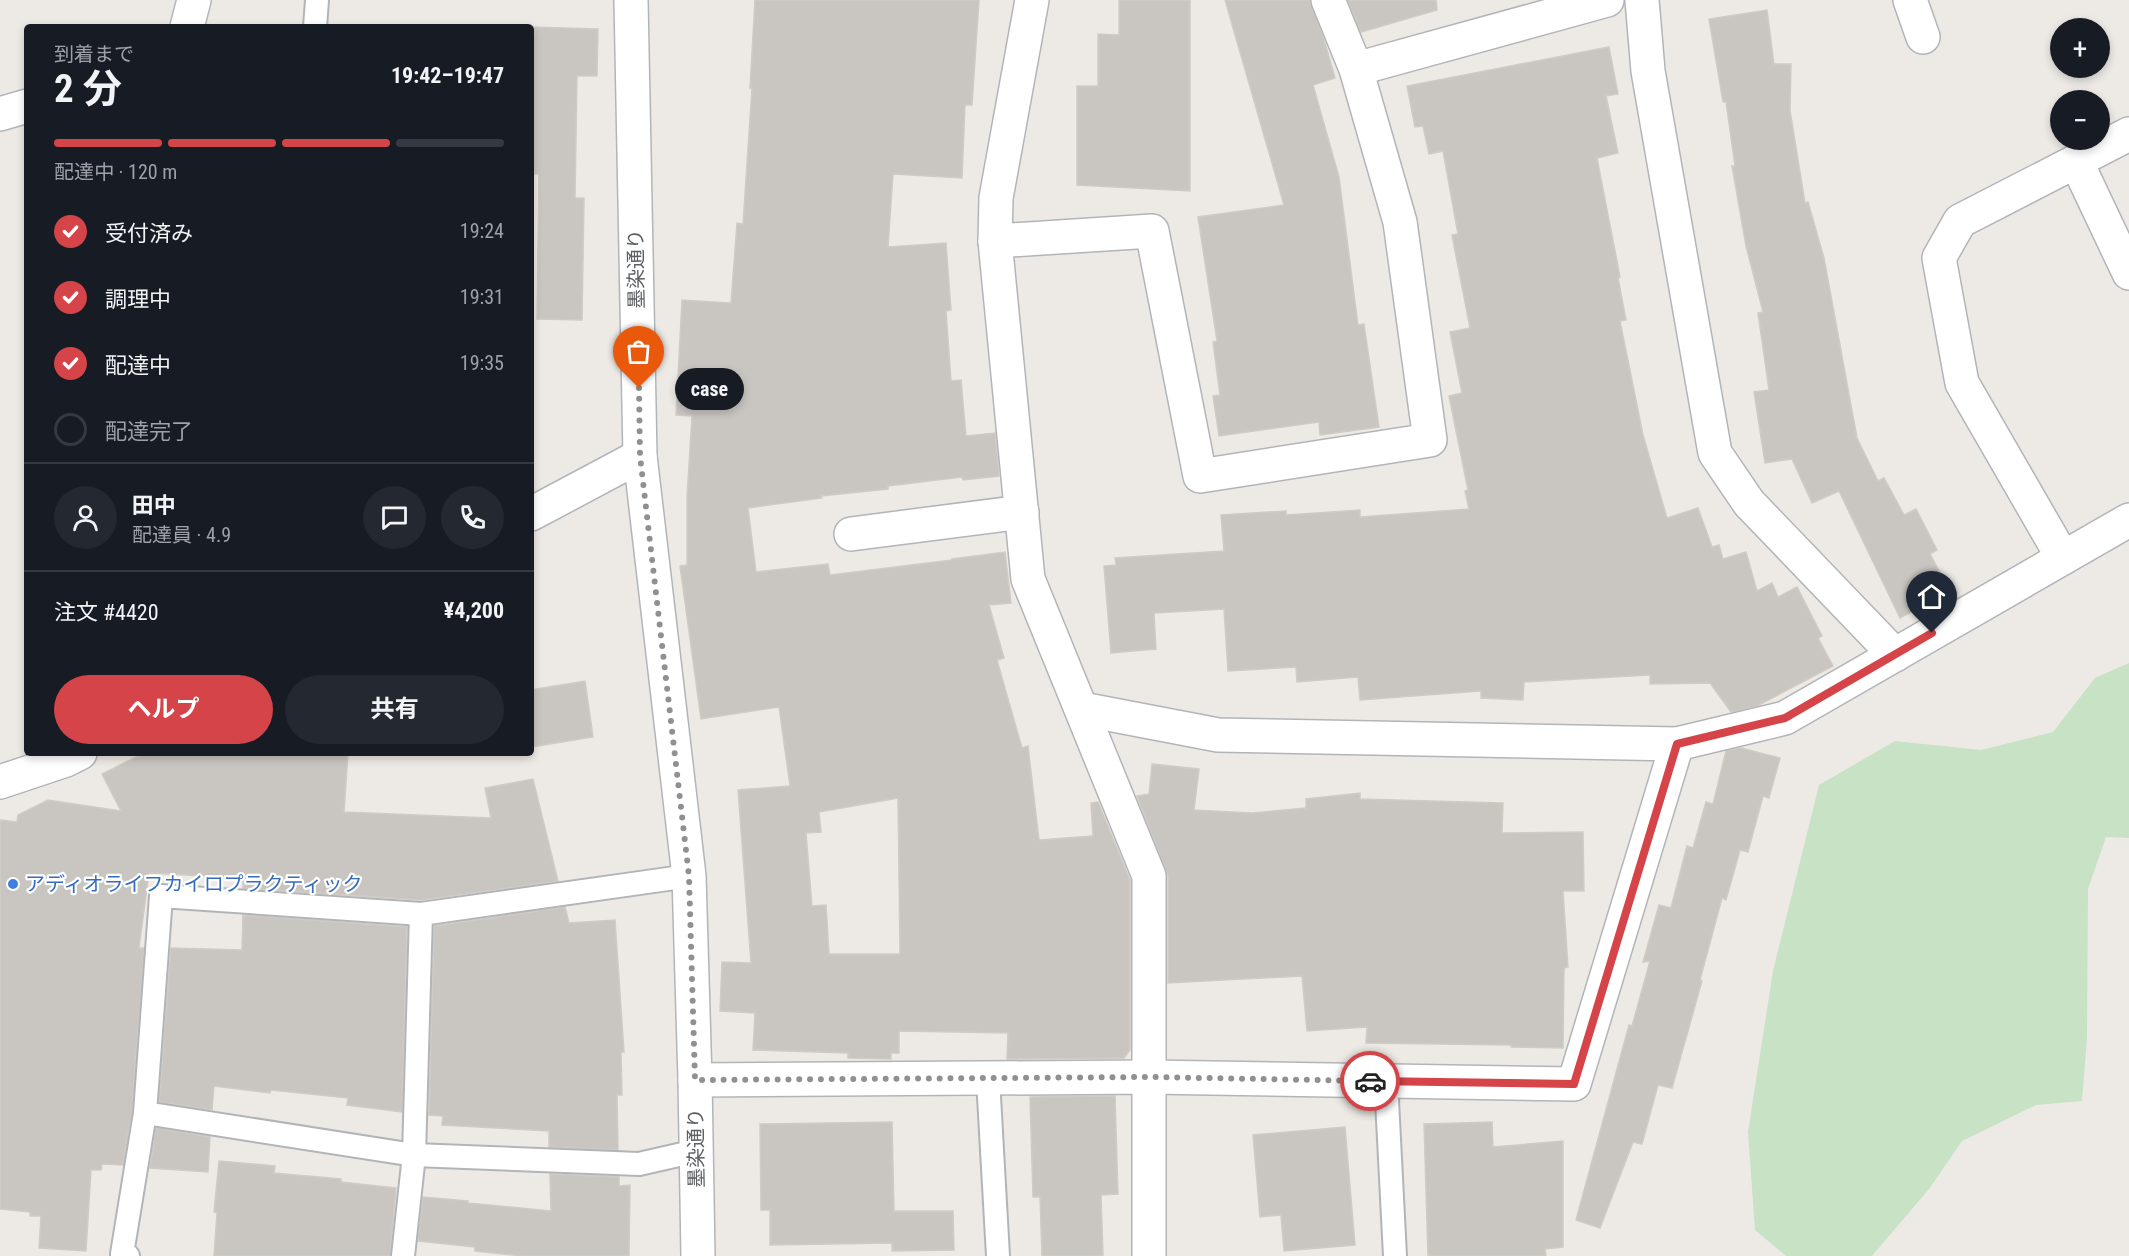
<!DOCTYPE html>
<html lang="ja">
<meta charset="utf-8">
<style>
:root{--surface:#171b24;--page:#242831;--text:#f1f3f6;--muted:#9ea1a6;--line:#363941;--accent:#d44448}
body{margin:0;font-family:"Roboto Condensed","Noto Sans JP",sans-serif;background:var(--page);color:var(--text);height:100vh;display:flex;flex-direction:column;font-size:22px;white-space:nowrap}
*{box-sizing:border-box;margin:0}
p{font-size:20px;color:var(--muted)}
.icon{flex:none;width:33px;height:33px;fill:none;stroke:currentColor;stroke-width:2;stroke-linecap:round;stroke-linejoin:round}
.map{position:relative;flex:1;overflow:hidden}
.sheet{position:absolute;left:24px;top:24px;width:510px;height:732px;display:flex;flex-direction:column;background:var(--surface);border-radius:6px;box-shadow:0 3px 9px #0003}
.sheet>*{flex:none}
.tools{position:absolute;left:2050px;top:18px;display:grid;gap:12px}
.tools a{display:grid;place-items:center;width:60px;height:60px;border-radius:50%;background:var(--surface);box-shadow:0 3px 9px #0003;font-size:30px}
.pin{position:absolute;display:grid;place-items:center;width:51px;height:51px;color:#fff;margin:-62px -26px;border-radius:50% 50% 50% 0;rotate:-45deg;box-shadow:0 0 6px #0007}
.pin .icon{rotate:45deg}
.courier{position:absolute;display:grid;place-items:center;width:60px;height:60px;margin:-30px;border:4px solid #d44448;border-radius:50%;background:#fff;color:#222;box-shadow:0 2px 8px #0007}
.bubble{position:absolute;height:42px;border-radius:21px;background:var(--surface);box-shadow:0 3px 9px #0003;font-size:20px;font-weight:700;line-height:42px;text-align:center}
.summary em{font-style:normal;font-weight:700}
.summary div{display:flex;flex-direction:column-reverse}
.summary{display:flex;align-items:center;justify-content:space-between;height:102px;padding:0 30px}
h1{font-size:39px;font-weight:700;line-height:45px}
.bar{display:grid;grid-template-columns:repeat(4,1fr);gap:9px 6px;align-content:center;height:72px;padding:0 30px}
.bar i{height:8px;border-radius:4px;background:var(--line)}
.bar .on{background:var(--accent)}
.bar p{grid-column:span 4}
.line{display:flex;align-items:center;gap:15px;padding:0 30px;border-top:2px solid var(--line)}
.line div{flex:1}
.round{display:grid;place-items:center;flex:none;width:63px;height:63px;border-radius:32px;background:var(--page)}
ol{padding:0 30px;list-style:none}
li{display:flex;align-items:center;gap:18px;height:66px}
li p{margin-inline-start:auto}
li .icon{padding:6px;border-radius:50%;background:var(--accent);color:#fff;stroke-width:4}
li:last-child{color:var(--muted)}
li i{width:33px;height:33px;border:3px solid var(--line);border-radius:50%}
.primary-button{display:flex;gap:12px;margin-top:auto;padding:12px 30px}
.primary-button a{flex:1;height:69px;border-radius:36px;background:var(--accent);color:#fff;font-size:24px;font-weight:700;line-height:69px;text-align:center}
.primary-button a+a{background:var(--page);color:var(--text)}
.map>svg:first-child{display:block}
.green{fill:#c7e2c4}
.building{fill:#c9c5c1;stroke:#d1cbc4;stroke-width:1.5;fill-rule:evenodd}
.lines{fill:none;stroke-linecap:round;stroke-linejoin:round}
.service-casing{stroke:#b2b5b8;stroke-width:26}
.minor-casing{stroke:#b2b5b8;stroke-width:36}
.service{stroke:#fff;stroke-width:22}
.minor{stroke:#fff;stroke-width:33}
.done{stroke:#8f9090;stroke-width:6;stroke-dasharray:0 10.8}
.route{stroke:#d44448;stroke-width:8}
.shop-dot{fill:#3f7fe0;stroke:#fff;stroke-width:2}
.labels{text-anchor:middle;stroke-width:4.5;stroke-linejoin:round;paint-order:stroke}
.street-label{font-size:20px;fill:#5d6063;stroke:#fff}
.shop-label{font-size:20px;fill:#366cbe;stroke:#fff;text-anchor:start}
</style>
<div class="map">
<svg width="2129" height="1256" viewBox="0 0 2129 1256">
<rect width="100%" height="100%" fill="#edeae5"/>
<!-- green -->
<path class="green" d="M2129,663v175l-23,-1 -18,52 -1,149 -5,63 -46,4 -74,36 -33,48 -57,67h-86l-31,-26 -7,-98 25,-161 46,-186 76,-44 86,9 72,-18 42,-54z"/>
<!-- building -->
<g class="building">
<path d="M755,0h224l-7,105h-7l-3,73 -69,-4 -5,73 58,-4 5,67 -5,1 5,70 10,-1 5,56 29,-3 4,43 -36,4 -1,-3 -74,9v3l-67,7 1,2 -74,10 8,64 72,-8 2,11 122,-15v-1l53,-7 6,51 -22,2 15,53 -7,2 25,88 6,-2 11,94 54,-4 -2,-33 7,-1 32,78v170l-6,8 -117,1 1,-26 -109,-2v22h-8v6l-43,-1v-5l-95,-3 2,-37 -35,-2 2,-49 29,1 -13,-173 52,-4 -11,-79 -78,12 -21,-153 7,-1v-68l5,-81 -16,-1 6,-115 49,3 6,-80 6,1 9,-136h-2zM898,798l2,156h-71l-3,-49 -14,1 -6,-73 15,-1 -2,-20z"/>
<path d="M1119,0h71v191l-113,-6v-99h21v-52l21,1z"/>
<path d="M1225,0h85l15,43 10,35 -22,7 26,92 19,148 6,-1 15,103 -59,8 -1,-13 -100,14 -6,-40 7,-1 -7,-53 4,-1 -19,-124 86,-12z"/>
<path d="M1348,0h88l1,10 -76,22z"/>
<path d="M1767,10l7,54h17l-1,46 15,93 3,-1 16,56 33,180 21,43 6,-3 20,37 12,-6 21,41 -7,4 20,37 -50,27 -61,-127 -27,12 -20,-44 -27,4 -11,-71 15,-2 -11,-77 5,-1 -17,-66 -14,-80h3l-9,-64h-3l-14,-83z"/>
<path d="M531,27l67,2 -1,47h-20l-2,122h9l-2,122 -45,-1 2,-145h-8z"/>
<path d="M1609,47l9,47 -12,2 12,57 -21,5 23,119 -2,1 8,42 -6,1 23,114 24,83 31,-10 14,39 7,-2 4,14 23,-7 11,39 15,-8 6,14 19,-10 25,49 -4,2 15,28 -76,40 -26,6 -21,-29 -60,1v-9l-126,7 -1,18 -42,-2v-7l-121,9 -2,-23 -61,5 -1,-15 -68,4 -4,-62 -70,4 2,36 -45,4 -7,-87 12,-1 -1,-7 109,-7 -3,-36 65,-4v4l74,-5v7l109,-8 -4,-18 3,-1 -19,-94 13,-3 -12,-61 20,-4 -18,-93 6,-1 -15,-83 -14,3 -6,-28 -8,1 -8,-41z"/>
<path d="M585,681l8,56 -62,10v-57z"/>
<path d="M1741,748l39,10 -11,40 -6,-2 -15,56 -8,-2 -14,50 -4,-2 -22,82 2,1 -30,107 -14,-3 -16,59 -9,-2 -33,86 -24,-8 53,-195 3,1 18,-65 -7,1 16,-57 12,3 16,-62 6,2 13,-46 7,2 13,-53z"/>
<path d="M144,753h204l-4,59 147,6 -6,-30 48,-9 25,102 -137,19 -178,-12v-10l-94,-5 -10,75h5l-12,163 -9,54 -21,-1 -1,6h-10l-5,81 -47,-3 2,-32h-11v-4l-30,-3v-389l17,2 1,-7 30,-15 73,11 -19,-37z"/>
<path d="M1152,764l47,5 -5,41 58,3 54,-5v-9l54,-6v6l143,4 -1,30 81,-1 1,59h-21l5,76 -4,1 -1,80 -52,-1v-2l-145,-2 1,-16 -60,4 -5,-55 -134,7v-107l-31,-80 12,-2z"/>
<path d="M565,907l4,16 46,-3 9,132h-3l1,43h-5l1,55 -69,-3v-16l-107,-6 1,-9 -14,-1 5,-189z"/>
<path d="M243,915l164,12 -5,185 -55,-7 1,-7 -77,-8 -1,3 -56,-7 -2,24 -53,-8 12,-154 71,2z"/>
<path d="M1115,1096l3,98 -17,1 2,61h-61l-2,-59h-7l-3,-100z"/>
<path d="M892,1122l2,89h59l1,39 -62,1v-8l-122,2v-35h-9l-1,-86z"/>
<path d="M1492,1122l1,25 70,-6v106l-18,2 1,7h-118l-4,-132z"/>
<path d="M1345,1127l10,118 -71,6 -3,-36 -21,2 -7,-82z"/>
<path d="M156,1128l54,9 -2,35 -58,-4z"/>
<path d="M219,1161l56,5 -1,7 67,6v3l55,6 -6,68h-176l3,-43 -3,-1z"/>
<path d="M550,1174l69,3v9l11,-1 -1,71h-106l-48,-5v-4l-57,-6 5,-44 45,4v2l83,8z"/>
</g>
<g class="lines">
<!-- service casing -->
<g class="service-casing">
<g id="service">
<path d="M315,27l2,-27"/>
<path d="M988,1079l10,177"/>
<path d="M1386,1081l9,175"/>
<path d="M145,1113l269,42 225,9 57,-13"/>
<path d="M128,1256l-6,-2 23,-141 16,-217 260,18 268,-38"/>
<path d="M403,1256l11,-101 7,-241"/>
</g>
</g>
<!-- minor casing -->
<g class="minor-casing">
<g id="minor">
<path d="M631,0l9,456 49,420 6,204 3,176"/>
<path d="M1032,0l-36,198 -1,43 33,338 121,297v380"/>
<path d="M1642,0l6,71 67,382 34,50 146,152"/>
<path d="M1910,0l13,37"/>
<path d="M187,27l7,-27"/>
<path d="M1356,69l251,-69"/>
<path d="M0,114l27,-8"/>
<path d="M2076,161l53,112"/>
<path d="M995,241l157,-10 48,245 230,-36 -30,-218 -44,-153 -28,-69"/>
<path d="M531,514l109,-58"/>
<path d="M851,534l171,-22"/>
<path d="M2063,558l-101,-175 -23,-125 21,-37 169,-87"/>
<path d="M1082,709l136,26 459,9 108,-26 344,-198"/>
<path d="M0,782l66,-22 14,-7"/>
<path d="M695,1080l455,-3 424,7 103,-340"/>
</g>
</g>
<!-- service -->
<use href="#service" class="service"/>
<!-- minor -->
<use href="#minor" class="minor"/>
</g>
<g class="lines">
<!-- done -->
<path class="done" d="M639,388l1,68 49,420 6,204 455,-3 220,4"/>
<!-- route -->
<path class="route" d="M1370,1081l204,3 103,-340 108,-26 147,-85"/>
</g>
<!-- markers -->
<circle class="shop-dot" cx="13" cy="884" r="6"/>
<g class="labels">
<!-- street labels -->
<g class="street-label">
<text transform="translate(636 269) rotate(-91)" y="7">墨染通り</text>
<text transform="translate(696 1148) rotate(-91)" y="7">墨染通り</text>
</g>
<!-- shop labels -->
<g class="shop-label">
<text x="25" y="891">アディオライフカイロプラクティック</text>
</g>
</g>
</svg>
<div class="tools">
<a>+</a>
<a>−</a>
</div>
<div class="pin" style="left:639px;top:388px;background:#ea580c"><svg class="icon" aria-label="bag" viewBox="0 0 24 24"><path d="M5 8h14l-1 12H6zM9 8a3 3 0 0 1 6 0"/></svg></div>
<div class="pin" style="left:1932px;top:633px;background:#1f2937"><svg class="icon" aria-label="home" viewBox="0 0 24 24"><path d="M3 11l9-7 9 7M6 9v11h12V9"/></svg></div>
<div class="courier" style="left:1370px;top:1081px"><svg class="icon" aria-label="car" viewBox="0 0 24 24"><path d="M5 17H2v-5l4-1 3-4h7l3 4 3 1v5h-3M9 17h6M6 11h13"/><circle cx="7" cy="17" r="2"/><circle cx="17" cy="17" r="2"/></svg></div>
<div class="bubble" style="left:675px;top:368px;width:69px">case</div>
<section class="sheet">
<div class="summary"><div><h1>2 分</h1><p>到着まで</p></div><em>19:42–19:47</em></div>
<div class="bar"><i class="on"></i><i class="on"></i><i class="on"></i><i></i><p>配達中 · 120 m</p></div>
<ol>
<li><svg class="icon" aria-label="check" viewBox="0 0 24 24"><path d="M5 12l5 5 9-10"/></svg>受付済み<p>19:24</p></li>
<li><svg class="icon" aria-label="check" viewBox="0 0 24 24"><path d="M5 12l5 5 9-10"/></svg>調理中<p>19:31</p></li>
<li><svg class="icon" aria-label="check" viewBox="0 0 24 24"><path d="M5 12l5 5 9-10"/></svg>配達中<p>19:35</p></li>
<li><i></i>配達完了</li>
</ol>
<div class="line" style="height:108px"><a class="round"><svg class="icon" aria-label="person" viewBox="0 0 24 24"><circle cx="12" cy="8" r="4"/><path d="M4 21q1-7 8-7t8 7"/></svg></a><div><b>田中</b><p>配達員 · 4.9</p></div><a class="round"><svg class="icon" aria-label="chat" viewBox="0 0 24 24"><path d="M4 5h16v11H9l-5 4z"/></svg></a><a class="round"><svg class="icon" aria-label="phone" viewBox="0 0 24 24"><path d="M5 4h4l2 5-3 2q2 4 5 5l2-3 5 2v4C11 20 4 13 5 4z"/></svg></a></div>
<div class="line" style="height:78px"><div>注文 #4420</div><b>¥4,200</b></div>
<div class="primary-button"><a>ヘルプ</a><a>共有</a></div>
</section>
</div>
